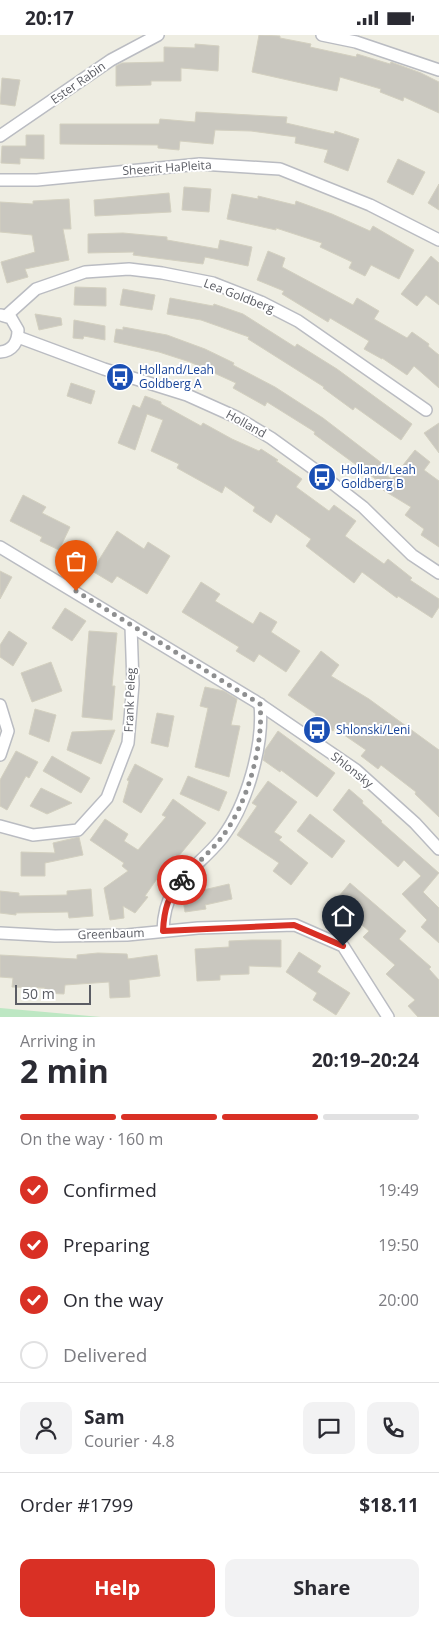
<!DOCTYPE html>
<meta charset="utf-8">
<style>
:root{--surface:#fff;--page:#f2f2f3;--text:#2b2b33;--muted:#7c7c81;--line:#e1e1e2;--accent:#d93025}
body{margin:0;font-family:"Open Sans",sans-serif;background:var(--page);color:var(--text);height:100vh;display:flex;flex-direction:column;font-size:19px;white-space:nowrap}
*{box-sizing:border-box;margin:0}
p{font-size:16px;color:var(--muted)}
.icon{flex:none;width:28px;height:28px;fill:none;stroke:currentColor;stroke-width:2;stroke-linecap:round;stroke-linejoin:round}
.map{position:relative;height:982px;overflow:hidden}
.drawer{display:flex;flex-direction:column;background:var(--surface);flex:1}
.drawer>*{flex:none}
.scale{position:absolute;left:15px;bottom:12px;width:76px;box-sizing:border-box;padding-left:5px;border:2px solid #5b5d64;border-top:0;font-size:14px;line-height:18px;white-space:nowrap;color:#5b5d64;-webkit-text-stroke:4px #fff;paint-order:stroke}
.pin{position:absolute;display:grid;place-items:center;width:42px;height:42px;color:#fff;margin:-51px -21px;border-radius:50% 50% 50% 0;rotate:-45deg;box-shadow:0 0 5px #0007}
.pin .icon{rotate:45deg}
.courier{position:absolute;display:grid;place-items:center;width:50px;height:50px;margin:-25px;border:4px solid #d93025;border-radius:50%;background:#fff;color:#222;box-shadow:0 1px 6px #0007}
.overview em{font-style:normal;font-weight:700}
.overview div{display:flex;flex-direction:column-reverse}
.overview{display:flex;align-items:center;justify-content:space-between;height:85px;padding:0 20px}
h1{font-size:32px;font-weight:700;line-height:38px}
.bar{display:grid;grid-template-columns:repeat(4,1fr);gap:8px 5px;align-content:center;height:60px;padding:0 20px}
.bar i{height:6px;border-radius:4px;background:var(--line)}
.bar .selected{background:var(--accent)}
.bar p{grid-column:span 4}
.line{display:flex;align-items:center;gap:12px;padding:0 20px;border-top:1px solid var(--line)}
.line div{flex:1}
.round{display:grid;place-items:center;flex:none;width:52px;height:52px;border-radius:10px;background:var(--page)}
ol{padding:0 20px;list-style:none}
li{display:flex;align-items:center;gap:15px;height:55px}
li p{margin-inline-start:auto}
li .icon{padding:5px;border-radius:50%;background:var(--accent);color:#fff;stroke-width:4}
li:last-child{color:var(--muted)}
li i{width:28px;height:28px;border:2px solid var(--line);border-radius:50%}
.primary-button{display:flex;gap:10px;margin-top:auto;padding:10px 20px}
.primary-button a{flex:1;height:58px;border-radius:10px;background:var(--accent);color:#fff;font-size:20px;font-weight:700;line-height:58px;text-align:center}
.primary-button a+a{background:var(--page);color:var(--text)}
.status{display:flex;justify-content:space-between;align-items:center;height:35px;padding:0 25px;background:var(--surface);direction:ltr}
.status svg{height:14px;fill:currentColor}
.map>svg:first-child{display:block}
.green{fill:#bde7c3}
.building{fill:#c9c7bf;stroke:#d3d0c0}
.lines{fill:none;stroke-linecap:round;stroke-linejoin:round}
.minor-casing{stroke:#babcc2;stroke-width:14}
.minor{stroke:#fff;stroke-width:11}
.done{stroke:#8e8f90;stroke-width:5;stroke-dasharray:0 9}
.route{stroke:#d93025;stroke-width:6}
.labels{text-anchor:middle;stroke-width:4;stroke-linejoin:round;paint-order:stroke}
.street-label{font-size:12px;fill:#5b5d64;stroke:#fff}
.transit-label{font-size:12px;fill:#164399;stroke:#fff;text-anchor:start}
</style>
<div class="status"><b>20:17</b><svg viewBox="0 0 49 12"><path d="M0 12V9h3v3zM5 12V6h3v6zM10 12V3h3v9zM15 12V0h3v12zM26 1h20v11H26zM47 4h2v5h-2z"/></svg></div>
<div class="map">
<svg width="439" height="982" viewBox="0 0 439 982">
<rect width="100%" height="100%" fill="#eeede2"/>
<!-- green -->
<path class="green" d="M0,973l101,9h-101z"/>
<!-- building -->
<g class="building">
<path d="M259,0l21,1v2l31,6 -1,3 46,10 1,-3 33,10 1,-2 30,11 18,9v31l-35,-16 -1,4 -23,-9 1,-3 -41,-12 -3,14 -85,-19z"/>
<path d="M195,9l24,2 -1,25 -37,-3v13h-30v4l-35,1v-20l6,-3 42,-1v-15l31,1z"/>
<path d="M2,43l18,2 -5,26 -15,-2z"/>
<path d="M196,77l91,5 -1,6 48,11 1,-3 24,8 -11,32 -24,-9 4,-12 -33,-7 1,-6 -45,-6 -36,-1 -2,14 -33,-3 -1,9 -21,-2v-3l-98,-1v-20h99l1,-5 35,3z"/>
<path d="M26,100h18v24l-24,-1v6l-19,-1 1,-17h24z"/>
<path d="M398,124l27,13 -12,23 -26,-13z"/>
<path d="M439,149v26l-11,-7z"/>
<path d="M184,152l27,2 -2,23 -27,-2z"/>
<path d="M169,158l2,19 -76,4 -1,-16z"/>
<path d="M232,159l26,5v-3l37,9 1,-4 36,13 38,17 3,-5 41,24 -15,29 -28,-14 -6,11 -16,-8 3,-6 -32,-15 2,-4 -46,-15v2l-49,-11z"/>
<path d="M69,164l2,30h-8l6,31 -44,9 3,8 -21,6 -6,-21 34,-10 -3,-17 -32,-3v-30l33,2v-3z"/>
<path d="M123,198l44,4v3l51,9 2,-9 32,7 -4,19 -43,-9 -2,7 -70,-9 1,-3 -46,1v-19z"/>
<path d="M268,216l17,7 -3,9 71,38 4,-7 22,13 -5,8 33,19 5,-6 17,12 -1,2 11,9v33l-25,-22 -7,9 -25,-17v1l-18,-10 5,-8 -39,-23 -2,4 -46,-28 2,-3 -27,-11z"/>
<path d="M431,221l8,7v42l-13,-10 -9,11 -16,-12z"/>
<path d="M75,252l31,1v18l-32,-1z"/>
<path d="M123,254l32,6 -3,15 -32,-5z"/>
<path d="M170,263l43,8 1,-2 29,10 52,33 2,-3 40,25 75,55 -11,16 -46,-33 -2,3 -30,-22 1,-1 -76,-48 1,-2 -48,-17 -34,-6z"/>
<path d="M35,279l26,4 1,7 -23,5z"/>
<path d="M74,285l31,6v14l-21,-4 -1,3 -10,-1z"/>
<path d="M123,292l44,8 38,14 29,14 -1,2 42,22 48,31 60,46 -4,7 13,8 23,-29 15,12 -6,8 15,11v66l-18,-12 3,-6 -19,-14 6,-8 -28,-17 2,-4 -71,-52 1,-2 -48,-30 -2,4 -32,-18 3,-5 -46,-21 -31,-10 -45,-10 2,-13 7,1z"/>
<path d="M71,348l24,8 -4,13 -24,-8z"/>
<path d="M145,361l16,6v2l40,22 2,-3 29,16 27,12 2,-2 17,11 -2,1 26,18 -6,8 33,24 5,-6 22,16 -11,15 39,28 4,-5 24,19 -2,2 29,19v8l-7,11 -34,-22 -1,2 -35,-26 -8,11 -48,-37 5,-7 -35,-25 -5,9 -18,-12 2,-4 -30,-21 -3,7 -45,-25 2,-4 -28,-13 12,-31 -16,-6 -12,36 -17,-7 15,-38 7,3z"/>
<path d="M439,388v30l-15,-20z"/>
<path d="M23,460l23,12 -4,6 28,14 -11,23 -19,-9 2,-4 -32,-16z"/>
<path d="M117,496l27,18 4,-7 22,14 -23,38 -30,-18 -5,7 -20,-12z"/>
<path d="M0,536l12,6 -12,22z"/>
<path d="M201,547l19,12 -5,7 38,23 7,-12 17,10 -6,10 29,19 -14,21 -27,-18 -5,8 -18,-11 3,-4 -57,-35z"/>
<path d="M65,573l21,13 -14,20 -20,-13z"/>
<path d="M9,596l18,12 -14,23 -13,-9v-12z"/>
<path d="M89,596l28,2 -5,53h3l-3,34 -30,-3z"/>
<path d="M321,616l18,14 -8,11 38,23 70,51v67l-24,-23 1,-2 -35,-27 -3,4 -17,-13 5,-6 -32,-22 -1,3 -19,-13 2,-4 -28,-19z"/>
<path d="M51,627l11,29 -30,11 -11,-29z"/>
<path d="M205,652l19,4 13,8 -6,26 9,1 -11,51 -34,-10 13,-59 -8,-2z"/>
<path d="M35,674l21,6 -7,27 -20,-8z"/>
<path d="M157,678l17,3 -6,31 -17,-4z"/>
<path d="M115,695l-14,34 -34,-14 5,-18z"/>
<path d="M278,696l57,42 -18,24 -36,-27 -1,2 -17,-12 2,-10z"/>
<path d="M16,716l22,11 -9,16 -3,-2 -19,34 -7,-4v-26z"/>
<path d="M52,721l38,22 -9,15 -38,-22z"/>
<path d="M135,729l28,15 -22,34 -18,-11 6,-21 -2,-1z"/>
<path d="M188,741l39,16 -8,19 -39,-17z"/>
<path d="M268,746l29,21 -23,30 8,5 -3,3 29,23 -17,22 -18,-14 6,-8 -42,-28 20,-29 -5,-3z"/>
<path d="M41,753l31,15 -25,11 -17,-8z"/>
<path d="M349,754l14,12 -1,2 20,18 -1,1 58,51 -16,19 16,16v35l-18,-16 6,-7 -25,-26 19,-18 -17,-16 -6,7 -65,-57z"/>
<path d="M173,764l33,24 -33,40 -3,-3 -25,36 3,1 -13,16 -12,-7 1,12 -14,2 -6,-32 24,-17 -6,-5 2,-3 -34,-23 15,-21 23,15 -4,7 14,9 28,-33 -4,-2z"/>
<path d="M310,779l35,27 -13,17 -35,-27z"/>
<path d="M79,802l4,18 -38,8v13h-24v-24l34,1 -2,-10z"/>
<path d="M350,848l56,48 -7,8 32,28 -2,2 10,11v37h-21l-10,-11 7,-6 -29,-26 9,-9 -32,-28 6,-6 -35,-29z"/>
<path d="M229,849l3,15 -27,6 1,4 -21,3 -3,-17z"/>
<path d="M91,854l2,27 -24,2 -1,-6 -52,1v2l-16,-2v-22l19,2v3l48,-1v-4z"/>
<path d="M252,905h29v27l-32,-1v8l-29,1v5l-23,1 -2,-32 34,-2v-6z"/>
<path d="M299,917l22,14 -4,6 33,21 -14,22 -23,-15 4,-7 -31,-21z"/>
<path d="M98,918l29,1 1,5 29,-4 3,21 -31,4 1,17 -20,1 -1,-16 -44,3 -1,9 -20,-1 1,-5 -33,-1 1,-9 -13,-1v-22l77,4v-4z"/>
</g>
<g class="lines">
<!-- minor casing -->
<g class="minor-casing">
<g id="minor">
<path d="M322,0l34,7 83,28"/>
<path d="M0,101l111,-76 47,-25"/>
<path d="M0,145h37l163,-16 80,5 90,36 69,35"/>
<path d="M6,281l30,-27 49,-17 44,-3 33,4 51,10 48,19 37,19 128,89"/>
<path d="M18,302l86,32 83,26 49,22 35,21 47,34 45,35 49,48 27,18"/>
<path d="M0,317c13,-1 18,-10 18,-22l-7,-12 -10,-3"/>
<path d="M0,512l255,154 101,69 59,53 24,26"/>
<path d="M0,670l8,26 -8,24"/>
<path d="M0,791l33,9 45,-5 29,-32 21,-55 5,-59 -2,-58"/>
<path d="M163,896c1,-51 32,-59 59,-93 25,-33 42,-93 38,-134"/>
<path d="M0,898l55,3 72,-1 71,-7 97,-3 48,21 45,71"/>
</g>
</g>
<!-- minor -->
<use href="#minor" class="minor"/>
</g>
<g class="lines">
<!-- done -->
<path class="done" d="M76,556l184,113c4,41 -13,102 -39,134 -11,15 -27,27 -39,42"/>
<!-- route -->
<path class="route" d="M182,845c-14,15 -18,30 -19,51l131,-6 49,21"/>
</g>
<!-- icons -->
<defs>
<g id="bus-disc" transform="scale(1.4375)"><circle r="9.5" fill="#1a4fb4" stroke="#fff"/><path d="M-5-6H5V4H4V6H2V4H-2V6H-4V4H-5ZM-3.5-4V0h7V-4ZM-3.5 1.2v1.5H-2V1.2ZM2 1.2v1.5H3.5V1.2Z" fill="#fff"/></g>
</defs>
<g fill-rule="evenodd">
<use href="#bus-disc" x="120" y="342"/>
<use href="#bus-disc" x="322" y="442"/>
<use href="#bus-disc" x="317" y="695"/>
</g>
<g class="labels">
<!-- street labels -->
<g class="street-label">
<text transform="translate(78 48) rotate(-35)" y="4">Ester Rabin</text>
<text transform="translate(167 133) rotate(-4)" y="4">Sheerit HaPleita</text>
<text transform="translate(239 261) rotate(21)" y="4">Lea Goldberg</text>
<text transform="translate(246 389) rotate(29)" y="4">Holland</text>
<text transform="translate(130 665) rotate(-88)" y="4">Frank Peleg</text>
<text transform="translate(352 735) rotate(38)" y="4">Shlonsky</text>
<text transform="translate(111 899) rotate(-2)" y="4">Greenbaum</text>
</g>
<!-- transit labels -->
<g class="transit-label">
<text x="139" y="339">Holland/Leah<tspan x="139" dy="14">Goldberg A</tspan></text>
<text x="341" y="439">Holland/Leah<tspan x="341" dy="14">Goldberg B</tspan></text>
<text x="336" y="699">Shlonski/Leni</text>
</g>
</g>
</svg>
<div class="scale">50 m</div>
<div class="pin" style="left:76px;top:556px;background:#ea580c"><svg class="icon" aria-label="bag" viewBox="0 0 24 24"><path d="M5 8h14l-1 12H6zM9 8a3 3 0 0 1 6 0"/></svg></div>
<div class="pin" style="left:343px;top:911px;background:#1f2937"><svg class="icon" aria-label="home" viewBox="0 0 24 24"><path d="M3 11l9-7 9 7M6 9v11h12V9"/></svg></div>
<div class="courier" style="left:182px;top:845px"><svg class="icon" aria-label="bike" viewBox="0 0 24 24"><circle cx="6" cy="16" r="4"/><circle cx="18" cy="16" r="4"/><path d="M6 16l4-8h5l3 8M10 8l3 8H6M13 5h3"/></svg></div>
</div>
<section class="drawer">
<div class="overview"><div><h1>2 min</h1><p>Arriving in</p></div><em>20:19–20:24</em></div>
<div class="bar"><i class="selected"></i><i class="selected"></i><i class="selected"></i><i></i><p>On the way · 160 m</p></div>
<ol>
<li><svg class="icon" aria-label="check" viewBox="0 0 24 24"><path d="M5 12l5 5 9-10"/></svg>Confirmed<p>19:49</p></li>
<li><svg class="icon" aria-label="check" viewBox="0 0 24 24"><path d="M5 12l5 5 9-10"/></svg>Preparing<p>19:50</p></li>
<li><svg class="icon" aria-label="check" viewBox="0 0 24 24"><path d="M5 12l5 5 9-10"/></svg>On the way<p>20:00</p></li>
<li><i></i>Delivered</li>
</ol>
<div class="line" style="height:90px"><a class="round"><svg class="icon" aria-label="person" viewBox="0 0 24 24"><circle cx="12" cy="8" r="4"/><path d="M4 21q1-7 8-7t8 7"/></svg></a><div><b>Sam</b><p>Courier · 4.8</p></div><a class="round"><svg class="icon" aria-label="chat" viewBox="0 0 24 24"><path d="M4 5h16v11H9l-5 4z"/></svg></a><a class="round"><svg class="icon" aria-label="phone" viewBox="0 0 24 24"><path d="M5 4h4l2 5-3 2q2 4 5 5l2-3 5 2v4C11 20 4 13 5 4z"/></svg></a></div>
<div class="line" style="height:65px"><div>Order #1799</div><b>$18.11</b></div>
<div class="primary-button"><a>Help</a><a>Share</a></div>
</section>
